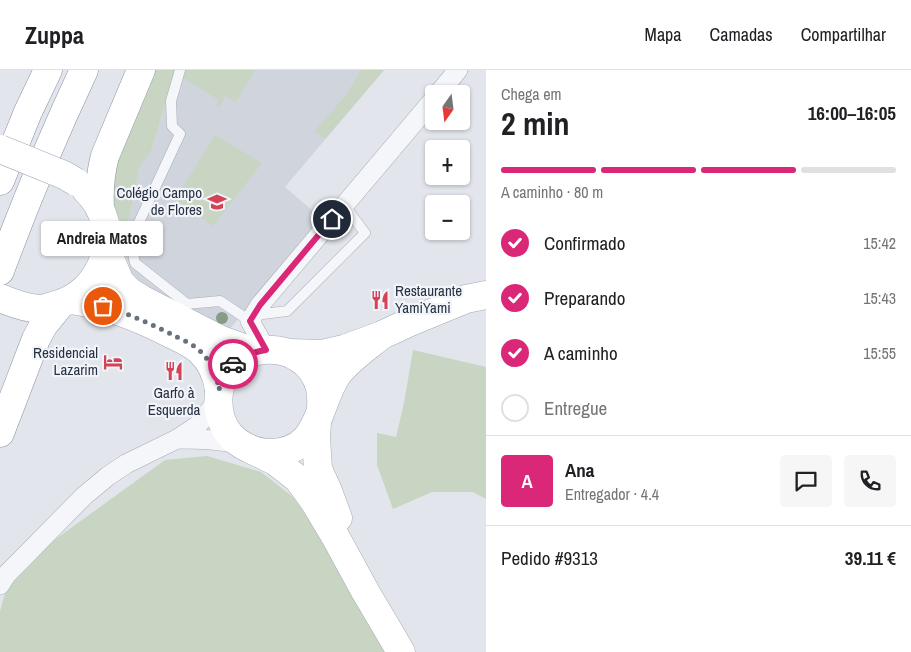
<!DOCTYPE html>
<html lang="pt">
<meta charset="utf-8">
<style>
:root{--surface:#fff;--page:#f6f6f6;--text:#202124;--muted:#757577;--line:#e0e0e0;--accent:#db2777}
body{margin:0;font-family:"Archivo Narrow",sans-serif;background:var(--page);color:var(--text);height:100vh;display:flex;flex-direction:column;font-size:19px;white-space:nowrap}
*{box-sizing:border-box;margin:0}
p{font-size:16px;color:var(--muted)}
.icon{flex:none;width:28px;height:28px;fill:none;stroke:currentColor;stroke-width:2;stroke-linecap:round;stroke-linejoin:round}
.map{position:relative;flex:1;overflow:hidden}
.side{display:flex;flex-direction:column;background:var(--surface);width:425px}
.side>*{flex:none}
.needle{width:32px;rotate:194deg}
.buttons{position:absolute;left:425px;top:15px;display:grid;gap:10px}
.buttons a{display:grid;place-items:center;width:45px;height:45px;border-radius:5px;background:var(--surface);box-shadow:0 1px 4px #0004;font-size:25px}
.pin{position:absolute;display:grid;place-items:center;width:42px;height:42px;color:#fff;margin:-21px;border:2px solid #fff;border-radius:50%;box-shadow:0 1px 5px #0007}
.courier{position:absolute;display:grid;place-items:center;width:50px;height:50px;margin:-25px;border:4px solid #db2777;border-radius:50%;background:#fff;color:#222;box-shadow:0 1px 6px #0007}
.bubble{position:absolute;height:35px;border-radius:5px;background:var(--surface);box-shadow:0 1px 4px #0004;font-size:16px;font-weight:800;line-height:35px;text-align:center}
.overview em{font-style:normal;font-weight:800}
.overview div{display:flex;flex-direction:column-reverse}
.overview{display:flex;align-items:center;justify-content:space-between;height:85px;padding:0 15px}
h1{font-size:32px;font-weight:800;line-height:38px}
.bar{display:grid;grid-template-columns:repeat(4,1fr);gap:8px 5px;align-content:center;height:60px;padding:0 15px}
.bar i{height:6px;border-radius:4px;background:var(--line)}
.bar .selected{background:var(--accent)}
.bar p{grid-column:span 4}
.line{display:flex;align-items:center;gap:12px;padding:0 15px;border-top:1px solid var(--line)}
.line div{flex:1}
.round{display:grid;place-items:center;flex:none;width:52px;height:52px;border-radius:5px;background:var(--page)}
ol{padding:0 15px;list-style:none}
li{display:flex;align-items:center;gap:15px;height:55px}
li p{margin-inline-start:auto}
li .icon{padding:5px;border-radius:50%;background:var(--accent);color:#fff;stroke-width:4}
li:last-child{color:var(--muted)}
li i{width:28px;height:28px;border:2px solid var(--line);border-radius:50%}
header{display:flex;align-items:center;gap:30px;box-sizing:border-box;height:70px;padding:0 25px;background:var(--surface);border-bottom:1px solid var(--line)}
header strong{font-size:24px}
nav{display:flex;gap:28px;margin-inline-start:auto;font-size:18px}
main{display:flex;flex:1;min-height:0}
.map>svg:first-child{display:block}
.built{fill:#d0d4dd}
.green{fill:#c7d5c2}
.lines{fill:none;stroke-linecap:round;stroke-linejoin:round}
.lane-casing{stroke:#a7acb5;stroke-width:11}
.street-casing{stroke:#a7acb5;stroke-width:20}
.secondary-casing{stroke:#a7acb5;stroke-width:29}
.primary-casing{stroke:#a0a9b7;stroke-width:29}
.highway-casing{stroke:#8892a2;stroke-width:29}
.lane{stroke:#f5f6f9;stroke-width:10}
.street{stroke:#f5f6f9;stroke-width:19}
.secondary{stroke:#fff;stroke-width:28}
.primary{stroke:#fff;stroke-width:28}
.highway{stroke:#fff;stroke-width:28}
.primary-bridge-casing{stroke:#a0a9b7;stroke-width:29;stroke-linecap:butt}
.primary-bridge{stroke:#fff;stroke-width:28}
.tree{fill:#879c87}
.done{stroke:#6a717e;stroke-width:5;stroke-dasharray:0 9}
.route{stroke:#db2777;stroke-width:6}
.labels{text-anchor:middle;stroke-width:4.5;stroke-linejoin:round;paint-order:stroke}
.poi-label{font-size:15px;fill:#293243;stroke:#f1f4f8;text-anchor:end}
</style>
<header>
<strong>Zuppa</strong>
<nav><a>Mapa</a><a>Camadas</a><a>Compartilhar</a></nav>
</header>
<main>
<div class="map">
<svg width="486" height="582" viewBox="0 0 486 582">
<rect width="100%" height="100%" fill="#e2e5eb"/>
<!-- built -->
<path class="built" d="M175,0h209l-99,117 36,31 -92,112 -69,-34 -21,-15 -8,-10 -8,-25 17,-80 11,-14z"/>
<!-- green -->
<g class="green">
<path d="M154,0h21l-24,82 -11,14 -12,57h-7l-8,-19 -2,-20 3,-17z"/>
<path d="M184,0h71l-19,32 -11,-6 -6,12 -3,-3 3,-5 -37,-23z"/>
<path d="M361,0h23l-59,69 -10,-8 31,-36z"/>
<path d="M215,65l47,28 -49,63 -38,-27z"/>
<path d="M413,280l73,17v132l-13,-7h-41l-39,17 -16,-44v-32l19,4 8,-34z"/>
<path d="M207,386l54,16 32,25 36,51 58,104h-387v-41l6,-21 47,-49 112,-81z"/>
</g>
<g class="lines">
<!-- lane casing -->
<g class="lane-casing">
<g id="lane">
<path d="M107,159l27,4 -3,12 4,18 52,41 33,-3 30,20"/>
<path d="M134,163l46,-99 -8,-8 -1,-25 9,-31"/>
<path d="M255,242l8,2 24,-3 78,-78 -21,-28"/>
</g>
</g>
<!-- street casing -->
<g class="street-casing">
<g id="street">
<path d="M438,24l20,-24"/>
<path d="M266,280l-16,-29 10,-16 174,-206"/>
<path d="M177,369c24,0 40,0 64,6"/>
<path d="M0,515l7,-11 77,-78 24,-20 18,-12 51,-25 20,-13 21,-26"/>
</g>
</g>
<!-- secondary casing -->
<g class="secondary-casing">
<g id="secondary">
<path d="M317,352l-1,16 2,31 10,22 10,27"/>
<path d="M252,380l23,11 23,18 16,22 21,35 30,55 36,61"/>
</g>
</g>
<!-- primary casing -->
<g class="primary-casing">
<g id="primary">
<path d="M106,179l14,33 10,10 13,8 78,40 33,12"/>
<path d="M0,228c12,5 27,11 41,11 3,0 7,-2 11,-3 53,-11 74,-78 34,-116"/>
<path d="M71,230c38,6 64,16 98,33 10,5 22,10 30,17 12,11 18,24 20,40"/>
<path d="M289,283l33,1 22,-5 38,-14 28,-13 56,-23 20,-4"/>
<path d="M321,341c0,-8 1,-15 -1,-23 -14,-53 -93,-50 -101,4 -2,16 1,31 11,43 9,10 23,17 37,18 53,1 49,-45 70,-78 12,-16 30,-28 45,-40"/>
</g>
</g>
<!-- highway casing -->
<g class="highway-casing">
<g id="highway">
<path d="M0,111l28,-69 20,-42"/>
<path d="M100,139c-1,-19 0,-35 5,-53l36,-86"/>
<path d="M0,201c25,-68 53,-135 84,-201"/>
<path d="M0,363l36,-94 7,-13 17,-21"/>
</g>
</g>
<!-- lane -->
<use href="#lane" class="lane"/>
<!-- street -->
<use href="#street" class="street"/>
<!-- secondary -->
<use href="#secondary" class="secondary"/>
<!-- primary -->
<use href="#primary" class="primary"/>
<!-- highway -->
<use href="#highway" class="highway"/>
<!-- primary-bridge casing -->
<g class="primary-bridge-casing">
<path id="primary-bridge" d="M0,79l64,26 12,7"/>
</g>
<!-- primary-bridge -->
<use href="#primary-bridge" class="primary-bridge"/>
</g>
<!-- trees -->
<circle class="tree" cx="222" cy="248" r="6"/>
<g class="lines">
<!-- done -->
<path class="done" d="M103,236c24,7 46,17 68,28 9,5 20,9 28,16 12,11 18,24 20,40 2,-10 7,-17 14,-26"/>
<!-- route -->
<path class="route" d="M233,294c10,-8 19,-12 33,-14l-16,-29 10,-16 72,-86"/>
</g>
<!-- icons -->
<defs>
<g id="school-bare" transform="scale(1.5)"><path d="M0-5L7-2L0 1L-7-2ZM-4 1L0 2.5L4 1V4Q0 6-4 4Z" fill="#d44255" stroke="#f1f4f8" stroke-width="2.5" paint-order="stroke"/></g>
<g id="restaurant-bare" transform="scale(1.5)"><path d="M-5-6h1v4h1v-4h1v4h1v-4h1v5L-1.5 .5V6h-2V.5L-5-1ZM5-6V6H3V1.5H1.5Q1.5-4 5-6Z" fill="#d44255" stroke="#f1f4f8" stroke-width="2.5" paint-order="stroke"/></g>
<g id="hotel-bare" transform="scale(1.5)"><path d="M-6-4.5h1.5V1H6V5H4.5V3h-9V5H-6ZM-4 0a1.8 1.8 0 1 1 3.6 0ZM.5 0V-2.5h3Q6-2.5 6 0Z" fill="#d44255" stroke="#f1f4f8" stroke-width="2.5" paint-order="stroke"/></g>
</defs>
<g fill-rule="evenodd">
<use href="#school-bare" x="217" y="132"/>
<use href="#restaurant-bare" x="380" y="230"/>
<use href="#hotel-bare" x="113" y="292"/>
<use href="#restaurant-bare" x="174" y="301"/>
</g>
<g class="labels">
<!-- poi labels -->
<g class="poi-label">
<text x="202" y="128">Colégio Campo<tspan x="202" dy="17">de Flores</tspan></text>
<text x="395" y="226" text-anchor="start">Restaurante<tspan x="395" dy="17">YamiYami</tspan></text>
<text x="98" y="288">Residencial<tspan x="98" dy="17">Lazarim</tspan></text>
<text x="174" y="328" text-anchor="middle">Garfo à<tspan x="174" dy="17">Esquerda</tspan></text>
</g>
</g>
</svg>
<div class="buttons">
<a><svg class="needle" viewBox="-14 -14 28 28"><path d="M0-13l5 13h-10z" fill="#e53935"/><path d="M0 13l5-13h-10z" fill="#757577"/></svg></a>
<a>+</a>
<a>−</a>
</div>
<div class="pin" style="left:103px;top:236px;background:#ea580c"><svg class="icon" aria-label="bag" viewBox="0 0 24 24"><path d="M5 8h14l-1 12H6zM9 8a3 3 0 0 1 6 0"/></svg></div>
<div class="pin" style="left:332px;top:149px;background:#1f2937"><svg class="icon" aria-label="home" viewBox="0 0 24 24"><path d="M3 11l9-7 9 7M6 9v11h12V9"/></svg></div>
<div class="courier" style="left:233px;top:294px"><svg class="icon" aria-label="car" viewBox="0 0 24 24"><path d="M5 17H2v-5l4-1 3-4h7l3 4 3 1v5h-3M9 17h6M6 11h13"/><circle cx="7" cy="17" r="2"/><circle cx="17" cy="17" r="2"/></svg></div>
<div class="bubble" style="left:41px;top:151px;width:122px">Andreia Matos</div>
</div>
<section class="side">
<div class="overview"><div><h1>2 min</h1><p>Chega em</p></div><em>16:00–16:05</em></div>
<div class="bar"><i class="selected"></i><i class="selected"></i><i class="selected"></i><i></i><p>A caminho · 80 m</p></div>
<ol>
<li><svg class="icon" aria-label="check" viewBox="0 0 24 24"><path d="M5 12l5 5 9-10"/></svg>Confirmado<p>15:42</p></li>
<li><svg class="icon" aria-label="check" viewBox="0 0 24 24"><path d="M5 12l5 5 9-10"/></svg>Preparando<p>15:43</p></li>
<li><svg class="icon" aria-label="check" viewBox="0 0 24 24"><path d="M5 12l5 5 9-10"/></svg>A caminho<p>15:55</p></li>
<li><i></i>Entregue</li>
</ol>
<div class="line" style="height:90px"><b class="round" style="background:var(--accent);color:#fff">A</b><div><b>Ana</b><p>Entregador · 4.4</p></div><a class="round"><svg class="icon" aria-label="chat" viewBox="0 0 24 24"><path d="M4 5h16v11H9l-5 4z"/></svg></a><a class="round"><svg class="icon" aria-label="phone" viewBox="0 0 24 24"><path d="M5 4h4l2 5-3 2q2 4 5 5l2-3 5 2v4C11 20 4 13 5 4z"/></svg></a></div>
<div class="line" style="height:65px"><div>Pedido #9313</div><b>39.11 €</b></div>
</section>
</main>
